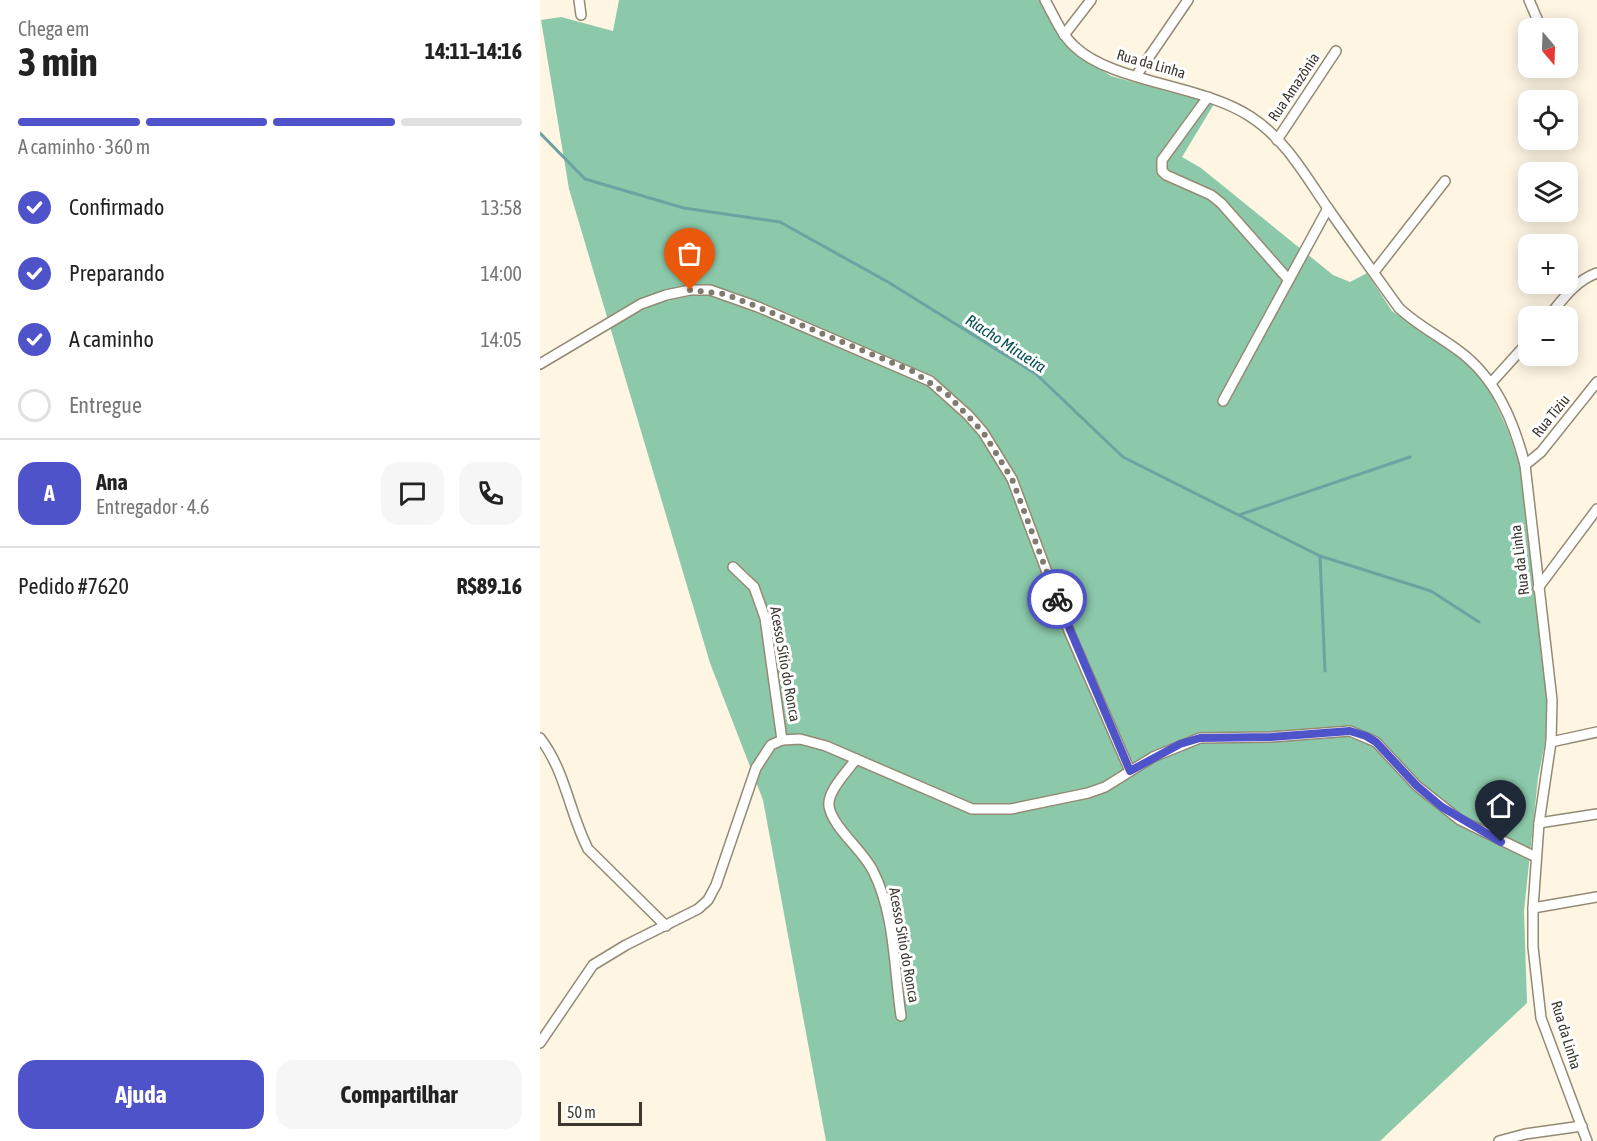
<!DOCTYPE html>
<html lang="pt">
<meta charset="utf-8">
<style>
:root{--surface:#fff;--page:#f6f6f6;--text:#222;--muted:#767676;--line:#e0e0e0;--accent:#4f53ca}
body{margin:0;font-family:"Asap Condensed",sans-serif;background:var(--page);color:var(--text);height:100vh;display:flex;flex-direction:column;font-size:22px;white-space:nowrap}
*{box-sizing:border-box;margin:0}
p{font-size:20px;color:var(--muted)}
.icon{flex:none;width:33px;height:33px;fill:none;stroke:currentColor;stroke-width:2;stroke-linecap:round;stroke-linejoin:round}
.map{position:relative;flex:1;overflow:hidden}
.side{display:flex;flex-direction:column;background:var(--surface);width:540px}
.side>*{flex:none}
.needle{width:39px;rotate:161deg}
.controls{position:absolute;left:978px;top:18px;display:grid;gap:12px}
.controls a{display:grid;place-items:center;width:60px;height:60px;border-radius:12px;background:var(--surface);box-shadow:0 3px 15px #0003;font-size:30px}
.scale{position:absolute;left:18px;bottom:15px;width:84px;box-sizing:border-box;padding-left:6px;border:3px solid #3d382f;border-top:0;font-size:16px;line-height:21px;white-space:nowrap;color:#3d382f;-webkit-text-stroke:4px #fff;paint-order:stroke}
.pin{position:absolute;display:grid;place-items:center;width:51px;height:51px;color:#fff;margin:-62px -26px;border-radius:50% 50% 50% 0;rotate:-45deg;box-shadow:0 0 6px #0007}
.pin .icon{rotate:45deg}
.courier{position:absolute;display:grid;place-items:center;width:60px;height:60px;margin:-30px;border:4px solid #4f53ca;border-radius:50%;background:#fff;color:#222;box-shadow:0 2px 8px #0007}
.summary em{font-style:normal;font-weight:700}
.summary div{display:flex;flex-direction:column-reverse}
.summary{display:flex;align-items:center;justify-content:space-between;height:102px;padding:0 18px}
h1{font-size:39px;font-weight:700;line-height:45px}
.bar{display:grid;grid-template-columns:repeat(4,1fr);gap:9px 6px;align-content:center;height:72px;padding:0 18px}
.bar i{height:8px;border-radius:4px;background:var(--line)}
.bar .active{background:var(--accent)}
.bar p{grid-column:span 4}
.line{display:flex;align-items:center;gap:15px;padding:0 18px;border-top:2px solid var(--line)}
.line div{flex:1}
.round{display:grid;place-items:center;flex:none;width:63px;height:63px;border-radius:18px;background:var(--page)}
ol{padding:0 18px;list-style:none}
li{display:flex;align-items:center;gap:18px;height:66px}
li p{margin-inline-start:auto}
li .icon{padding:6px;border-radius:50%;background:var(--accent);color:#fff;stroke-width:4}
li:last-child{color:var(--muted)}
li i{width:33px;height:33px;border:3px solid var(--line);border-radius:50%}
.primary-button{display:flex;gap:12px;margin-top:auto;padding:12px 18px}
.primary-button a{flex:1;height:69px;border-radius:18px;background:var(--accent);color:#fff;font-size:24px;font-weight:700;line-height:69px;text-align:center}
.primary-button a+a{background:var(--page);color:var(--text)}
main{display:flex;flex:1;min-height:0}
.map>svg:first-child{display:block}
.forest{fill:#8cc9aa}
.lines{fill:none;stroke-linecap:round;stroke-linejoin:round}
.stream{stroke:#6da2a2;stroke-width:3}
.minor-casing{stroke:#948a74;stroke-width:12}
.minor{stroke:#fff;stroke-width:9}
.done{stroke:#817a6e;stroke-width:6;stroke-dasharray:0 10.8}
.route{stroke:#4f53ca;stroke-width:8}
.labels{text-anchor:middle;stroke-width:6;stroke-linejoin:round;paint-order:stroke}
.street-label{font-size:15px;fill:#3d382f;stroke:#fff}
.water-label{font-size:16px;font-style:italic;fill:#004c4f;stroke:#fff}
</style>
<main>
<section class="side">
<div class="summary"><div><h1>3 min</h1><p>Chega em</p></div><em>14:11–14:16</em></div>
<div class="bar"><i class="active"></i><i class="active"></i><i class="active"></i><i></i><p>A caminho · 360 m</p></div>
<ol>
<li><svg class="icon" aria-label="check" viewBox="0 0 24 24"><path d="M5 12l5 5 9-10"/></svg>Confirmado<p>13:58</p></li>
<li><svg class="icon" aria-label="check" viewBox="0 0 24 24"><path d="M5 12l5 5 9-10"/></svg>Preparando<p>14:00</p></li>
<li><svg class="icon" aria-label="check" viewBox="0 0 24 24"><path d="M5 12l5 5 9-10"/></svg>A caminho<p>14:05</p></li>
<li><i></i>Entregue</li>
</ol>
<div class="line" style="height:108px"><b class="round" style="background:var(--accent);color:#fff">A</b><div><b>Ana</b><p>Entregador · 4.6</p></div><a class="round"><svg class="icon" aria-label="chat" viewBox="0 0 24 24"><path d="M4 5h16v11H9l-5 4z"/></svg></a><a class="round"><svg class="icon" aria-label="phone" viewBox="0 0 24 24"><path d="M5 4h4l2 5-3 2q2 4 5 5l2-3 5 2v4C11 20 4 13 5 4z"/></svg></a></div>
<div class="line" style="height:78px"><div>Pedido #7620</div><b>R$89.16</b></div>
<div class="primary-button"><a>Ajuda</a><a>Compartilhar</a></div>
</section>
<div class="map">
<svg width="1057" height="1141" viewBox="0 0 1057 1141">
<rect width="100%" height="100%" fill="#fef5e3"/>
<!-- forest -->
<path class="forest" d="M79,0h424l33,53 35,23 103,28 -32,53 19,11 132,107 17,7 17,-9 25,38 69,47 26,26 22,49 12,36 26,229 -1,40 -8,40 -14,133 3,92 -147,138h-554l-63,-341 -53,-137 -141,-474 -28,-169 20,-3 52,14z"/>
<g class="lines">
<!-- stream -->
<g class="stream">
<path d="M0,133l45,46 99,29 96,14 108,60 148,92 87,83 197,99 111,35 48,31"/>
<path d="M699,515l171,-58"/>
<path d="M780,556l5,115"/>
</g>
<!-- minor casing -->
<g class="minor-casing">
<g id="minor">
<path d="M39,0l2,15"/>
<path d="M505,0c9,16 16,34 29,46 38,37 128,38 177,71 34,22 54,58 76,90 24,34 48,68 72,101 18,17 40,28 60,43 37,27 55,71 66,114l27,235 -1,42 -12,81 -6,85v39l8,71 46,123"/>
<path d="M989,0l12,28"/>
<path d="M524,35l27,-35"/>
<path d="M596,76l52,-76"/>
<path d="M668,97l-46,63v11l4,4 45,20 10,8 67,76"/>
<path d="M737,140l59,-89"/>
<path d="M834,272l71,-91"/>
<path d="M1009,316c14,-17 26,-35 48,-43"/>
<path d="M0,364l101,-60 25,-9 24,-5h20l48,17 172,74 38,34 15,17 29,47 57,152 61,140"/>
<path d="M951,383l37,-41"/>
<path d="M683,401l105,-193"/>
<path d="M985,465l16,-13 56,-70"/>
<path d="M193,567l21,20 11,31 17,122"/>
<path d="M998,588l59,-79"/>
<path d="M0,738c26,34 29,74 48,111l78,77"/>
<path d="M1011,742l46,-10"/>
<path d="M316,759c-8,12 -29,32 -27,47 3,21 34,44 44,65 22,43 21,98 28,145"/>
<path d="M999,823l58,-9"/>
<path d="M993,908l64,-11"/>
<path d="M0,1043l53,-78 33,-20 72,-36 10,-9 8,-15 40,-117 15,-23 11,-5 18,-1 26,7 146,63h39l77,-16 17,-6 48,-30 47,-19 71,-1 79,-6 26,11 41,44 43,34 76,37"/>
<path d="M959,1141l26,-7 57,-8"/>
</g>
</g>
<!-- minor -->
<use href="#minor" class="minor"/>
</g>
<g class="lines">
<!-- done -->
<path class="done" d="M150,290l35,4 33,13 154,64 35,23 36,38 29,47 45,120"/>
<!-- route -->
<path class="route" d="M517,599l73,172 50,-27 20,-6 71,-1 79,-6 16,5 10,6 41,44 25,21 59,35"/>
</g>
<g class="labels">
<!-- street labels -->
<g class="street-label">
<text transform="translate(611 64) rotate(16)" y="5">Rua da Linha</text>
<text transform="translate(754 87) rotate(-56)" y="5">Rua Amazônia</text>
<text transform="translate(1011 416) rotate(-51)" y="5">Rua Tiziu</text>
<text transform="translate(980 560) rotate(-97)" y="5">Rua da Linha</text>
<text transform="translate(245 664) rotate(80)" y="5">Acesso Sítio do Ronca</text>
<text transform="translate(364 945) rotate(80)" y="5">Acesso Sitio do Ronca</text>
<text transform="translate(1026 1035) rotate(73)" y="5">Rua da Linha</text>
</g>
<!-- water labels -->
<g class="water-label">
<text transform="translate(466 343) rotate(33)" y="6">Riacho Mirueira</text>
</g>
</g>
</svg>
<div class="controls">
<a><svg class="needle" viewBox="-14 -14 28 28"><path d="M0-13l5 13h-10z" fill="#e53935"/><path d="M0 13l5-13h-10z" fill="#767676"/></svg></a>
<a><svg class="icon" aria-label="locate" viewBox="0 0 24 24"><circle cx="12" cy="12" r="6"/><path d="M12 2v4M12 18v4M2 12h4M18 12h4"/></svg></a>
<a><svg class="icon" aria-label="layers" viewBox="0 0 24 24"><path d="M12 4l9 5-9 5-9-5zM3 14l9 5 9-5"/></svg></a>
<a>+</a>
<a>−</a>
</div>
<div class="scale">50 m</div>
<div class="pin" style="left:150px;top:290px;background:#ea580c"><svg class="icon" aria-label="bag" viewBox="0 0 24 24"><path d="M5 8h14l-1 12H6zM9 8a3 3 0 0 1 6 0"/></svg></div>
<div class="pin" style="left:961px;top:842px;background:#1f2937"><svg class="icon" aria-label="home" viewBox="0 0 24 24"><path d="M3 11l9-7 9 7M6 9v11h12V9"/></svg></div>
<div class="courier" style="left:517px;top:599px"><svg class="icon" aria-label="bike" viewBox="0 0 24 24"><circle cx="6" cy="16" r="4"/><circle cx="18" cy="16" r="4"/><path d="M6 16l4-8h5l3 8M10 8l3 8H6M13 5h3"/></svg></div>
</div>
</main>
